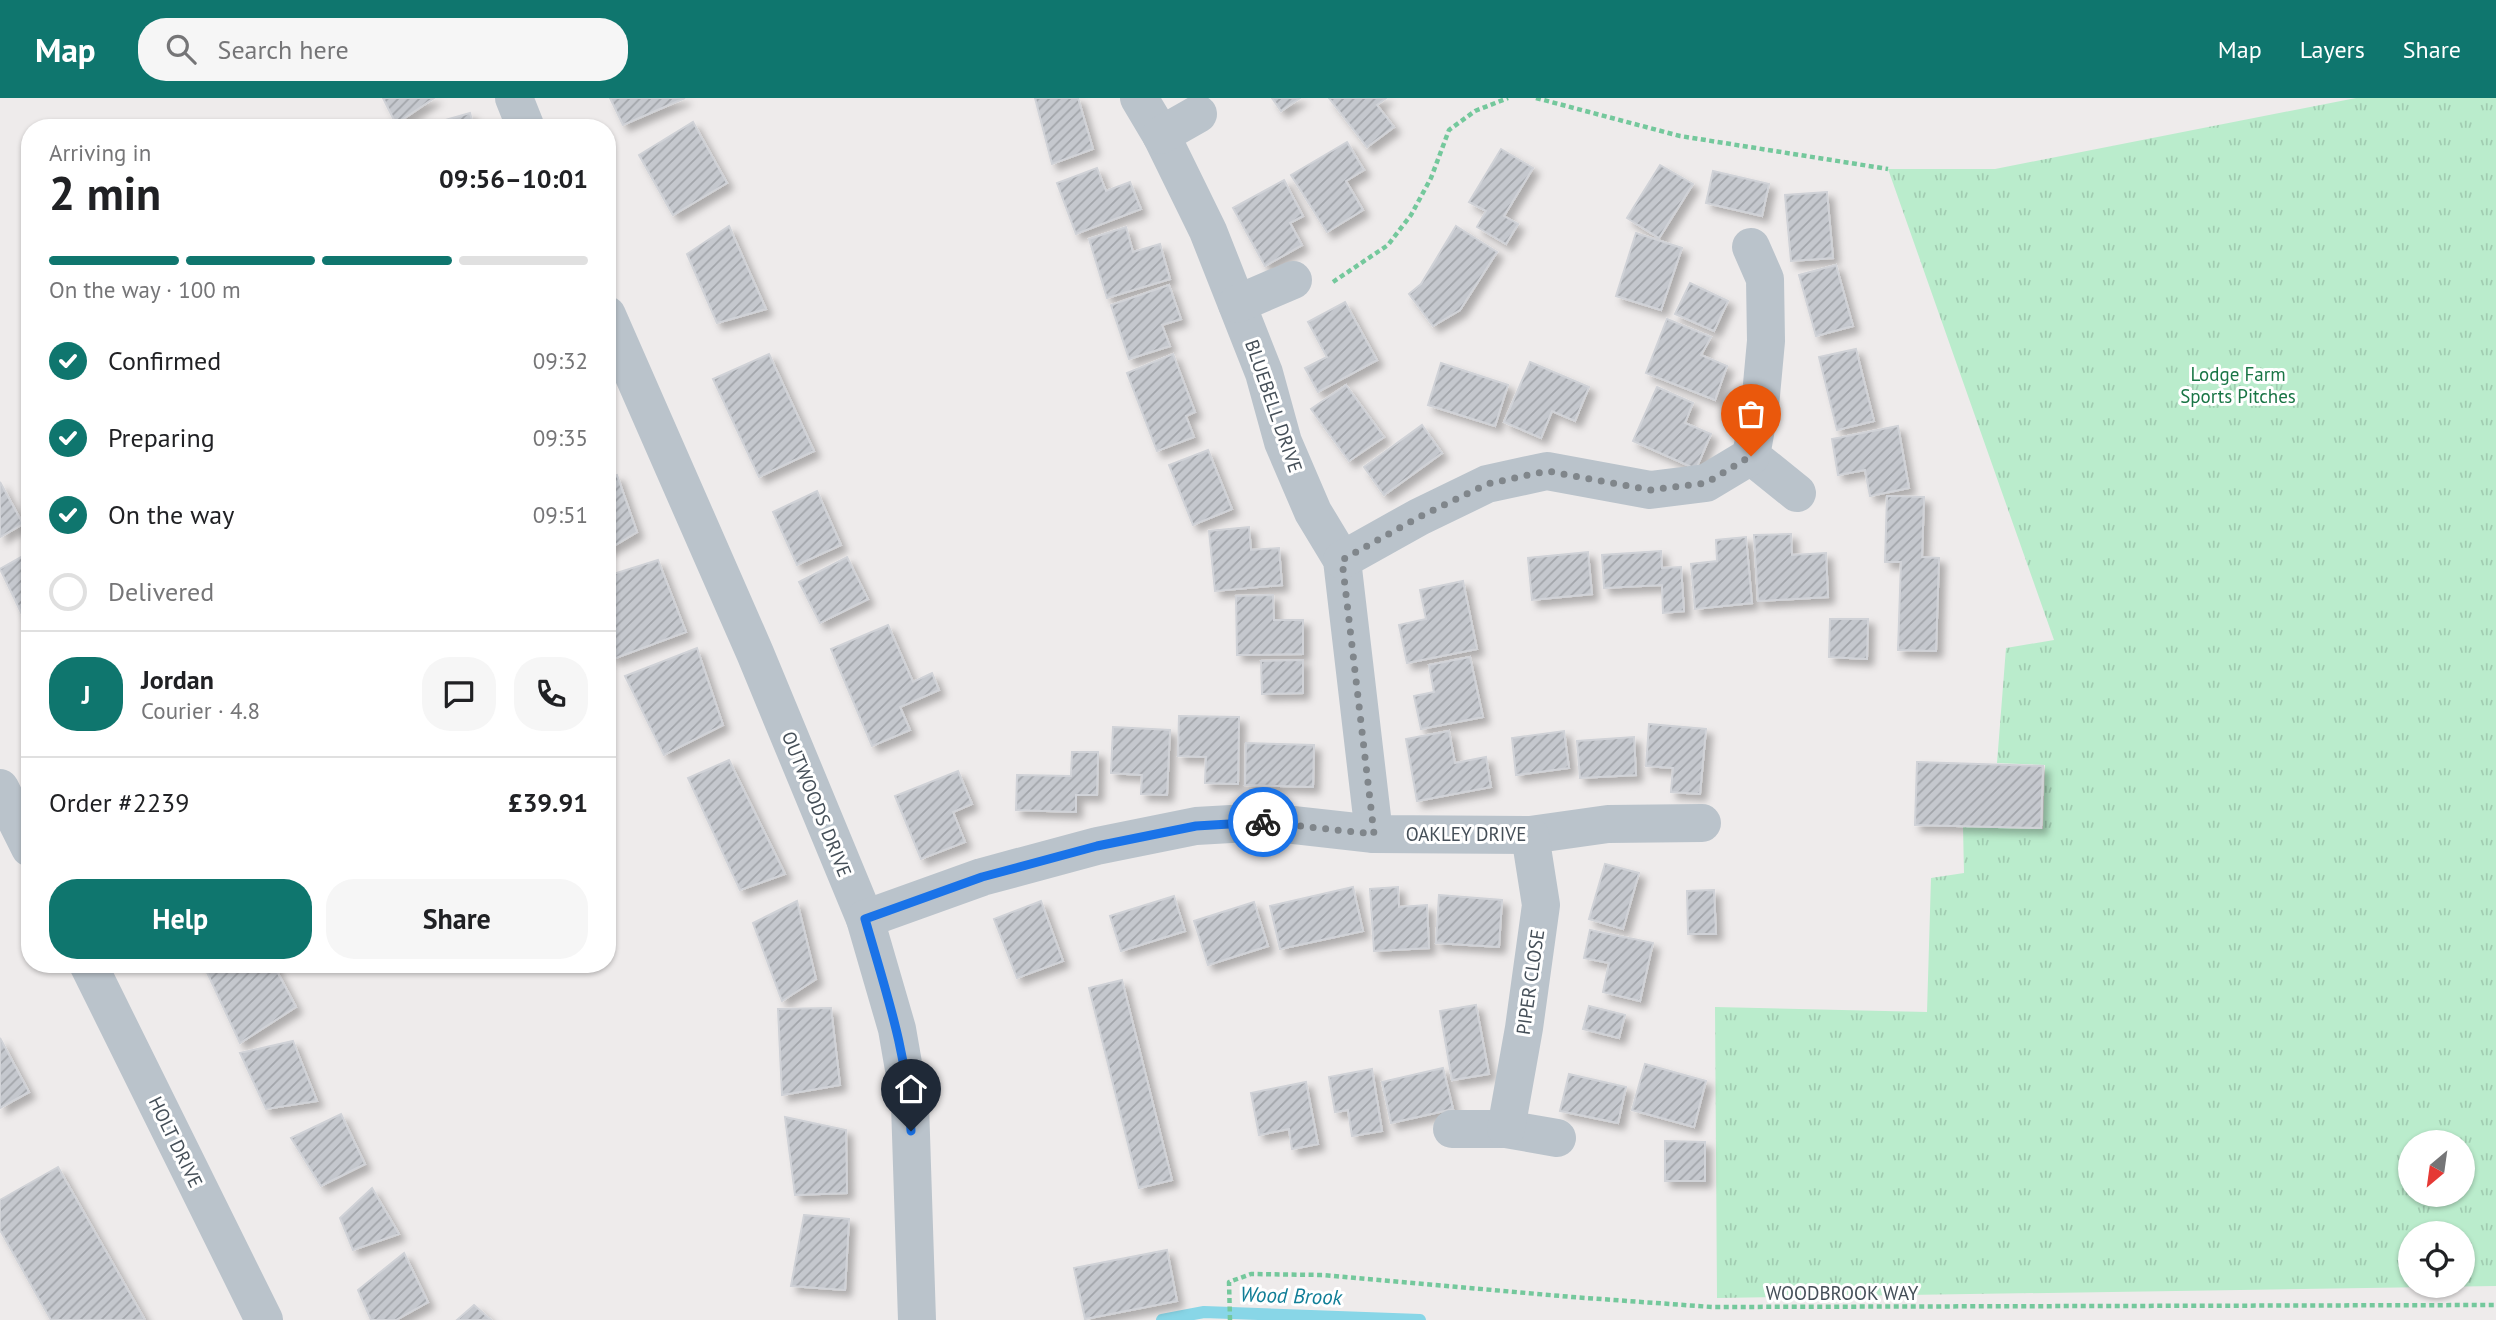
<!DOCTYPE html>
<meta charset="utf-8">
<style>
:root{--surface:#fff;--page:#f6f6f6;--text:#202124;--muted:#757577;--line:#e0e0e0;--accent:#0f766e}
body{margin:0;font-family:"PT Sans",sans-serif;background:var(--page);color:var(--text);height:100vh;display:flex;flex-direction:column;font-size:26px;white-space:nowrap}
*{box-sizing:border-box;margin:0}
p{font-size:23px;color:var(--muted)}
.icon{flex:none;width:38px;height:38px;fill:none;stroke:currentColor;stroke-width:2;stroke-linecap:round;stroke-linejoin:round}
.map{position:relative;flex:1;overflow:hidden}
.details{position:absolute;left:21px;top:21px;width:595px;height:854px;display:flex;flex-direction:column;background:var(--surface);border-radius:28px;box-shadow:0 2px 5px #0004}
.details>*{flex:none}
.needle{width:46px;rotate:209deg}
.tools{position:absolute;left:2398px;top:1032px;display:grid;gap:14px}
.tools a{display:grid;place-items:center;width:77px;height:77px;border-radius:50%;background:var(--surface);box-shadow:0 2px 5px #0004;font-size:35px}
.pin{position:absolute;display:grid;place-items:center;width:60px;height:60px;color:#fff;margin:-72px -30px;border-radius:50% 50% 50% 0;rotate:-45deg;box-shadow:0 0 7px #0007}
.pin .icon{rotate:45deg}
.courier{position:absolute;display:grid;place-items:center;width:70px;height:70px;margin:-35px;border:5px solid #1a73e8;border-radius:50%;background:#fff;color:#222;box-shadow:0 2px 9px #0007}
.summary em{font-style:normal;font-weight:700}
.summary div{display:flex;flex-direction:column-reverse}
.summary{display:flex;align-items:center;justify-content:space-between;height:119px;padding:0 28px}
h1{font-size:46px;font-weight:700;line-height:52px}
.bar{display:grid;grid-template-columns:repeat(4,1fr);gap:10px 7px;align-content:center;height:84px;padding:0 28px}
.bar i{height:9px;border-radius:5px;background:var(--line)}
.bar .on{background:var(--accent)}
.bar p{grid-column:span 4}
.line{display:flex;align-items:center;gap:18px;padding:0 28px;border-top:2px solid var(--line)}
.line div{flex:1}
.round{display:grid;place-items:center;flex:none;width:74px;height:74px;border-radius:28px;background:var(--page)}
ol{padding:0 28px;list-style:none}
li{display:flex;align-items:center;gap:21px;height:77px}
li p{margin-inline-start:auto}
li .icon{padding:7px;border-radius:50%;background:var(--accent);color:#fff;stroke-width:4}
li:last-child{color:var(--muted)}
li i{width:38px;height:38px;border:4px solid var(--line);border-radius:50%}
.primary-button{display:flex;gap:14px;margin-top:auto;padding:14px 28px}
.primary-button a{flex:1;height:80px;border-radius:28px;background:var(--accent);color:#fff;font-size:28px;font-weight:700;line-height:80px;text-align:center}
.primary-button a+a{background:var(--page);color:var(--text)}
header{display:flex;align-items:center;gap:42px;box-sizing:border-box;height:98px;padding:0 35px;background:var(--accent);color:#fff}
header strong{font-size:33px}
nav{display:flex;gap:38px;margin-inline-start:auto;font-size:24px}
.search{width:490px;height:63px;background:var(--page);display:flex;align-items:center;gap:18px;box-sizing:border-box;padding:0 24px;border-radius:28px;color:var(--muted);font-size:26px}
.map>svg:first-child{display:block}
.park{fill:url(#park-tufts);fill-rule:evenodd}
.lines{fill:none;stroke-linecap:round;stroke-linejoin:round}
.stream{stroke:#88d6e7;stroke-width:12}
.building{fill:url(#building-hatch);stroke:#d0d2d7;stroke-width:2;filter:url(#shadow)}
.path{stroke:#74c89c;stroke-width:4.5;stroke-dasharray:5 3.5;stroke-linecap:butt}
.minor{stroke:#bac3cb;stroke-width:38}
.done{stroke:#80868b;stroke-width:7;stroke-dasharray:0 12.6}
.route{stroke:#1a73e8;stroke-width:9}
.labels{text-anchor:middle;stroke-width:6;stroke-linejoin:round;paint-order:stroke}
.park-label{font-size:19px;fill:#197545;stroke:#fff}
.street-label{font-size:19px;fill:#454f58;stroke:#fff}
.water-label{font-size:21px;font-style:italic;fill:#117e97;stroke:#fff}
</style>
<header>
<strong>Map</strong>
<div class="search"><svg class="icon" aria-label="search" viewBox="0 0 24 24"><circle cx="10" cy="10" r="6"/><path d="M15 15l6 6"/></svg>Search here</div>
<nav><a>Map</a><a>Layers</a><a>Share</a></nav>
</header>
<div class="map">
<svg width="2496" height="1222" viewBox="0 0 2496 1222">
<defs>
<pattern id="park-tufts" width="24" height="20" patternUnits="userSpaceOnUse" patternTransform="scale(1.75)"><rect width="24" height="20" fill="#baeccc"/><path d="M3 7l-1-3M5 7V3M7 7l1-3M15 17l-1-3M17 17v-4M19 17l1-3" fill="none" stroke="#a1ccb1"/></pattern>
<pattern id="building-hatch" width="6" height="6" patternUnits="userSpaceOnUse" patternTransform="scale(1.75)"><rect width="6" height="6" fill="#c5c8ce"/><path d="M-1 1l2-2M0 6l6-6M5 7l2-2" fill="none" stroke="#a2a5aa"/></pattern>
<filter id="shadow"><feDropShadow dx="6" dy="6" stdDeviation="3.5" flood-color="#0004"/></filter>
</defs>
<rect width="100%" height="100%" fill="#eeebeb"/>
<!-- park -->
<path class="park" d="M2356,0h140v1188l-779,12 -2,-291 212,5 4,-134 33,-5 -1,-46 80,2 2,-64 -48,-2 9,-115 48,-8 -166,-471h107zM2410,1045h52v52h-52zM2410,1136h52v52h-52z"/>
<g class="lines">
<!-- stream -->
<path class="stream" d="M1162,1222l42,-8 216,8"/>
</g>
<!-- building -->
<g class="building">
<path d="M383,0h51l-38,26z"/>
<path d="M610,0h75l-62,27z"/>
<path d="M1035,0h43l15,51 -41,15z"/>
<path d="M1272,0h28l-19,13z"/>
<path d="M1329,0h57l-9,7 17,22 -27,20z"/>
<path d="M470,15l4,15h-57z"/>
<path d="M693,24l34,61 -54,32 -34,-60z"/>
<path d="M1347,44l17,28 -18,11 17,29 -36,22 -36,-57z"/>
<path d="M1501,51l32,19 -29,48 14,8 -12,20 -29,-17 9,-16 -17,-9z"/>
<path d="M1660,67l33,19 -34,54 -32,-20z"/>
<path d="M1097,70l9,23 24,-9 11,27 -65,25 -19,-51z"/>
<path d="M1713,73l56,13 -7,32 -56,-13z"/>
<path d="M1284,82l19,36 -13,7 12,22 -37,21 -32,-58z"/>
<path d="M1827,94l6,66 -42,3 -6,-66z"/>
<path d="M729,128l37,83 -49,14 -30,-69z"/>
<path d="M1456,128l41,26 -37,58 -27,16 -24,-32 12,-10z"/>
<path d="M1126,129l7,25 27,-8 10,35 -63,19 -18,-59z"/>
<path d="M1636,135l46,15 -21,62 -45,-14z"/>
<path d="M1836,167l17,61 -37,10 -17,-61z"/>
<path d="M1690,185l38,18 -14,30 -39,-17z"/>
<path d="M1169,187l12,34 -19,6 8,21 -41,13 -18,-54z"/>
<path d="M1345,204l32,58 -59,32 -13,-24 22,-11 -19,-35z"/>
<path d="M1667,221l44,18 -10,18 26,11 -12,34 -69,-27z"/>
<path d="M1856,251l18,72 -37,9 -18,-73z"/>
<path d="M769,256l45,97 -55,26 -46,-98z"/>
<path d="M1173,256l22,58 -9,4 8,21 -37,14 -30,-78z"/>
<path d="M1530,264l59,25 -14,34 -23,-10 -11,27 -37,-16z"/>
<path d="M1441,265l67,22 -13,41 -67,-21z"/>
<path d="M1346,287l38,52 -35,24 -38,-52z"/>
<path d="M1657,289l36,16 -8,20 26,11 -15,35 -63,-28z"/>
<path d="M1422,327l20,28 -58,42 -20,-28z"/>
<path d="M1898,328l11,62 -39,8 -5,-26 -27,5 -6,-36z"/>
<path d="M1208,352l24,59 -39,16 -24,-60z"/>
<path d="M617,377l20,57 -30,18v-72z"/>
<path d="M0,384l23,42 -23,13z"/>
<path d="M817,393l24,54 -44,20 -24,-53z"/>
<path d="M1887,398l37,1 -2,60 17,1 -3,93 -38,-1 3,-88h-16z"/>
<path d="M1249,429l2,23 28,-2 3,37 -67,6 -6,-60z"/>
<path d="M1791,436l1,21 34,-2 2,44 -70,4 -4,-66z"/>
<path d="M1746,439l6,66 -57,6 -4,-45 26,-3 -1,-21z"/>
<path d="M1661,453l1,17 19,-1 3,44 -21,2 -1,-28 -58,3 -2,-33z"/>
<path d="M30,454v79l-30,-62z"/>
<path d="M1588,454l4,42 -60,6 -4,-42z"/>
<path d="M847,459l21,42 -48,24 -21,-41z"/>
<path d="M658,462l28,72 -73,27 -6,-15v-68z"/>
<path d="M1463,483l14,68 -70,14 -8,-38 27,-6 -6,-29z"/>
<path d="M1273,497l1,25h29v34l-66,1 -1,-59z"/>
<path d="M1830,521h38l-1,40 -38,-2z"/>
<path d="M888,527l25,57 19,-9 7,17 -39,17 10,23 -38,16 -41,-97z"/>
<path d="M697,550l26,77 -59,30 -39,-79z"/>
<path d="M1470,559l13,60 -62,12 -7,-33 20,-4 -5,-27z"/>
<path d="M1303,562v33l-41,1 -1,-33z"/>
<path d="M1179,618l60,1 -1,67 -33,-1 1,-26 -28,-1z"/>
<path d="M1649,626l57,5 -6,65 -29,-2 2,-24 -27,-2z"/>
<path d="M1113,629l57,3 -3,65 -26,-1 1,-19 -31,-2z"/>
<path d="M1449,633l6,32 31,-6 5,30 -74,14 -11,-62z"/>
<path d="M1564,633l5,37 -53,7 -4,-37z"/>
<path d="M1634,639l2,38 -56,3 -3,-37z"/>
<path d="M1246,645l68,2 -1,42 -68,-2z"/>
<path d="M1072,654h26l-1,43h-21v17l-60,-2 1,-35 54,1z"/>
<path d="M729,662l56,114 -45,16 -52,-112z"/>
<path d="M1917,664l126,4 -2,62 -126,-3z"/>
<path d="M958,673l14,33 -19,8 12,30 -44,17 -26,-63z"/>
<path d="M1605,766l34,9 -16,56 -34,-10z"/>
<path d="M1353,789l10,44 -83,18 -10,-43z"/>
<path d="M1398,789l1,20 28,-2 2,43 -55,3 -4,-62z"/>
<path d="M1714,792l2,44h-28l-1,-43z"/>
<path d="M1439,797l63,5 -3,47 -63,-4z"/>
<path d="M1174,798l11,35 -64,20 -11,-35z"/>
<path d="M797,803l19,78 -34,22 -29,-78z"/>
<path d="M1041,803l22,60 -46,17 -23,-59z"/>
<path d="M1254,804l14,44 -60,19 -14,-44z"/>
<path d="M1590,832l63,13 -13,58 -37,-9 6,-29 -25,-5z"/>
<path d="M208,866h65l23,43 -56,36 -36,-77z"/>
<path d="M1122,882l50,200 -33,8 -50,-200z"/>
<path d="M1476,907l13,69 -37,6 -12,-69z"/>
<path d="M1589,908l36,9 -6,23 -36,-9z"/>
<path d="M831,910l9,77 -58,10 -4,-86z"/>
<path d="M0,940l29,54 -29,16z"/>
<path d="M293,943l24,60 -51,8 -26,-56z"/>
<path d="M1645,966l61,17 -12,46 -62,-17z"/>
<path d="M1443,970l10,41 -62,14 -9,-41z"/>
<path d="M1372,971l10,62 -30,5 -4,-26 -13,2 -6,-35z"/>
<path d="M1569,976l57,13 -8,36 -58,-12z"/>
<path d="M1306,984l12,62 -26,5 -3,-20 -30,6 -8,-42z"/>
<path d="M341,1016l24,50 -44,22 -30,-48z"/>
<path d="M785,1019l61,13 1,63 -52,2z"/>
<path d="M1665,1043l40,1v39h-40z"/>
<path d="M58,1069l87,153h-94l-51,-90v-30z"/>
<path d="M372,1090l27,46 -46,16 -13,-32z"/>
<path d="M804,1117l45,4 -4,71 -54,-4z"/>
<path d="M1167,1152l10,51 -92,18 -11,-51z"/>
<path d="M404,1155l24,49 -32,18h-25l-13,-30z"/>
<path d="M474,1207l17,15h-34z"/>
</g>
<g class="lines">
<!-- path -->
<g class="path">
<path d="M1536,0l144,38 208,33"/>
<path d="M1333,184l55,-37 23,-30 20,-37 18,-48 26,-19 33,-13"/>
<path d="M1230,1222l-1,-38 22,-8 72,1 249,22 140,10 784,-2"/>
</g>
<!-- minor -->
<g class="minor">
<path d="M514,0l12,30"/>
<path d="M1139,0l22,37 47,96 56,142 19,69 30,70 29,48 32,274"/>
<path d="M1161,37l37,-21"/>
<path d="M1751,149l14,32 1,62 -6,65 -9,50 46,37"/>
<path d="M1237,206l56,-24"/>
<path d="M607,217l148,338 110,266 32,110 13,75 7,216"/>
<path d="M1342,462l77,-43 68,-33 60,-13 103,19 56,-7 45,-27"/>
<path d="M0,690l30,60"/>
<path d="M865,821l117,-42 115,-31 99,-20 70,-4 108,12 156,1 78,-11 94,-1"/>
<path d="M88,866l176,356"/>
<path d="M1452,1031h54l51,9"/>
<path d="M1506,1031l18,-101 17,-123 -11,-70"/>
</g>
</g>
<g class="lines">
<!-- done -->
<path class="done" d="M1263,724l111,12 -32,-274 77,-43 68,-33 60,-13 103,19 56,-7 45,-27"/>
<!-- route -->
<path class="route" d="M911,1033c-2,-73 -26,-142 -46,-212l117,-42 115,-31 99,-20 67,-4"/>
</g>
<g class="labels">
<!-- park labels -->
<g class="park-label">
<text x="2238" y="283">Lodge Farm<tspan x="2238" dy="22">Sports Pitches</tspan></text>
</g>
<!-- street labels -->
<g class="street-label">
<text transform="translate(1274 308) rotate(71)" y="7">BLUEBELL DRIVE</text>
<text transform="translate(817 706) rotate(68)" y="7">OUTWOODS DRIVE</text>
<text x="1466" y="743">OAKLEY DRIVE</text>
<text transform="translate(1530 884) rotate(-82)" y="7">PIPER CLOSE</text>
<text transform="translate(176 1044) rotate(64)" y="7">HOLT DRIVE</text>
<text x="1842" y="1202">WOODBROOK WAY</text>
</g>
<!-- water labels -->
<g class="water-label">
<text transform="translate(1291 1198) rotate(2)" y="7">Wood Brook</text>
</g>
</g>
</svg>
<div class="tools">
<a><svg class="needle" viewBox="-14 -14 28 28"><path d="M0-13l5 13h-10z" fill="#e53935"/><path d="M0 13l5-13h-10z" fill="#757577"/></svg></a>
<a><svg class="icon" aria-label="locate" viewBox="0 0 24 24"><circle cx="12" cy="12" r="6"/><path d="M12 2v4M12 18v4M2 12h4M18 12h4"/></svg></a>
</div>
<div class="pin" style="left:1751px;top:358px;background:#ea580c"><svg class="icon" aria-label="bag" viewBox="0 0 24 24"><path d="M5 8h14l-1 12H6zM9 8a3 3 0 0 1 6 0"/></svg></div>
<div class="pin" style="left:911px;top:1033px;background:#1f2937"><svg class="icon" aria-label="home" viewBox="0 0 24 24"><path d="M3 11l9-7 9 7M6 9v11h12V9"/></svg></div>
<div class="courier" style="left:1263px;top:724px"><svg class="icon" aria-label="bike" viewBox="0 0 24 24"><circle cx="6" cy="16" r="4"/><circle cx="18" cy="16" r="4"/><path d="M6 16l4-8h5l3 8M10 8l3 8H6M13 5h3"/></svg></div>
<section class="details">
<div class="summary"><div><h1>2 min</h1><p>Arriving in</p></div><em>09:56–10:01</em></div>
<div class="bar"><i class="on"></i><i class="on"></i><i class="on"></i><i></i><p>On the way · 100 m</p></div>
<ol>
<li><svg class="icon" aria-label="check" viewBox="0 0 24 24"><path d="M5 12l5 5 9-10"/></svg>Confirmed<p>09:32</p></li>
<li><svg class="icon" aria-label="check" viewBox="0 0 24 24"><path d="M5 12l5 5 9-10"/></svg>Preparing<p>09:35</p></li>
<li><svg class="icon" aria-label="check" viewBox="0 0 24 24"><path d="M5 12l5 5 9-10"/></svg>On the way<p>09:51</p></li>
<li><i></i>Delivered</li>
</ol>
<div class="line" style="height:126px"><b class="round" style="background:var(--accent);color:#fff">J</b><div><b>Jordan</b><p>Courier · 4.8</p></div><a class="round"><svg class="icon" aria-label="chat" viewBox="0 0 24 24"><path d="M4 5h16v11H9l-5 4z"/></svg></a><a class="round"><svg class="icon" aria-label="phone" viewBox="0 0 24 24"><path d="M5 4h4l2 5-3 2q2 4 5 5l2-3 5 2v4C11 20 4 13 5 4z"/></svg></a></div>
<div class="line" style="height:91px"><div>Order #2239</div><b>£39.91</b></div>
<div class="primary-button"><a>Help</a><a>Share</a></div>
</section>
</div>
